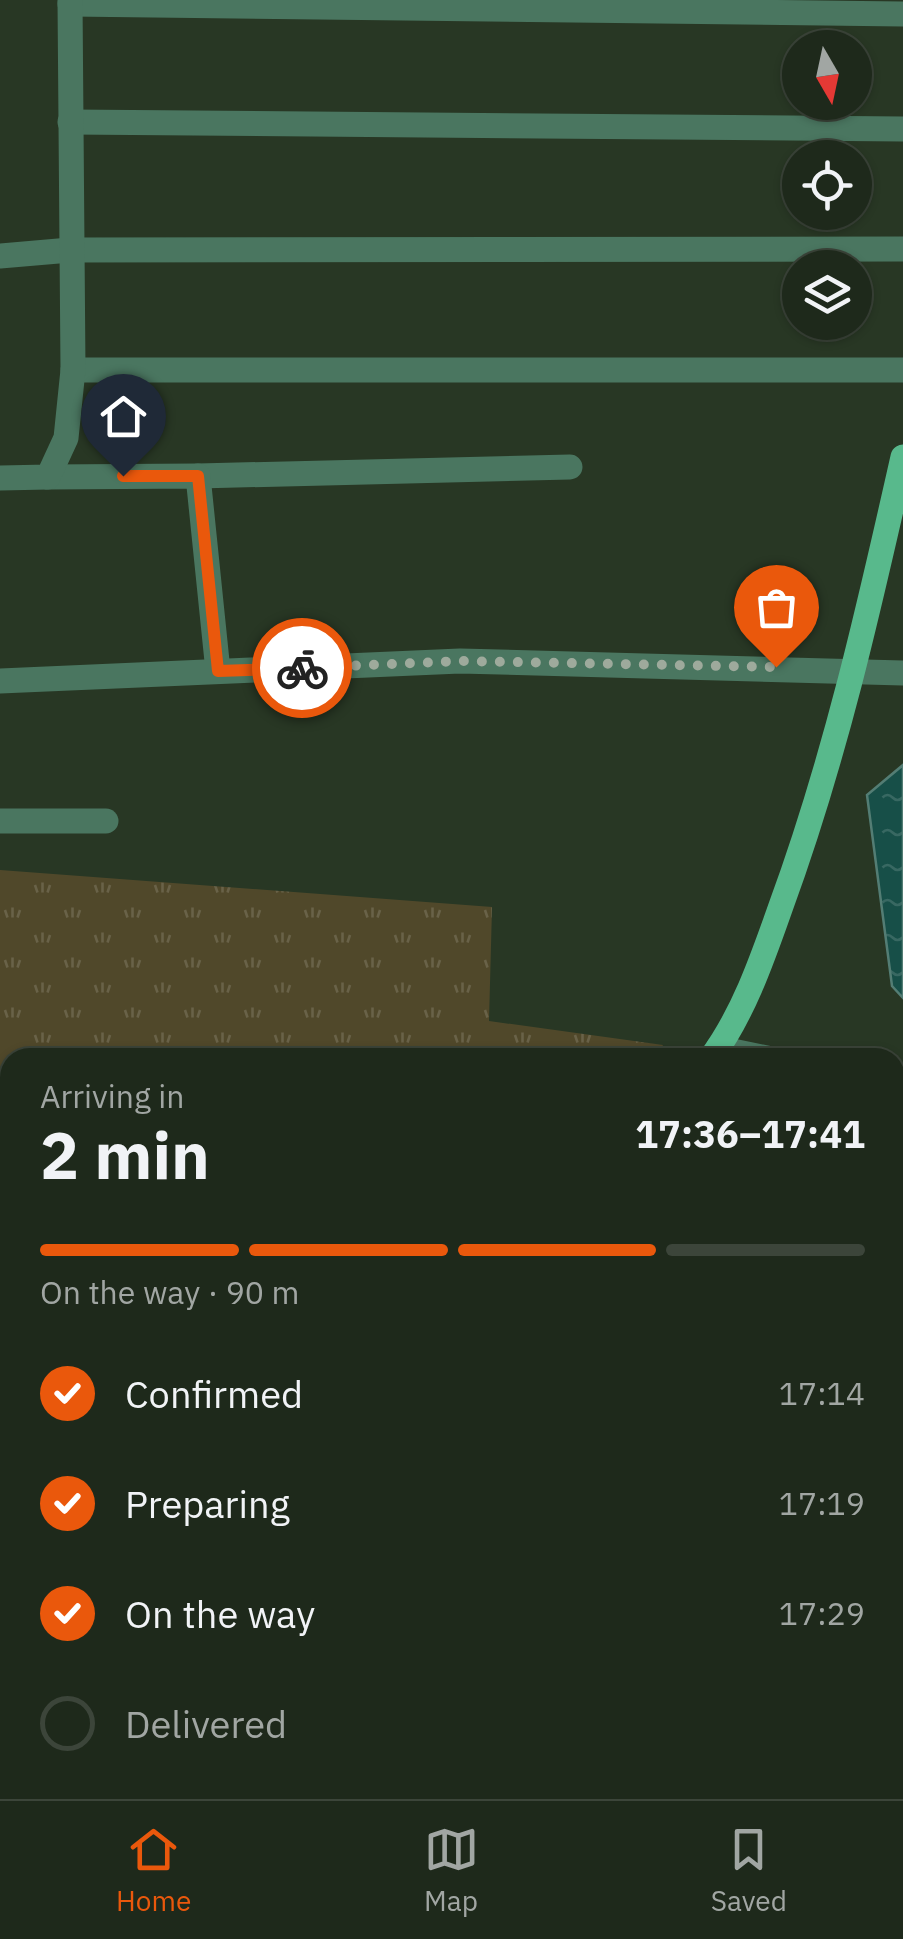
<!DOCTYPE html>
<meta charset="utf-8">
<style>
:root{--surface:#1e291b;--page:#263124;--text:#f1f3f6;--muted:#a1a6a3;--line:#3c453a;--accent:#ea580c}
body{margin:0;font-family:"IBM Plex Sans",sans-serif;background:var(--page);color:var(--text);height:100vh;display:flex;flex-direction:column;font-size:38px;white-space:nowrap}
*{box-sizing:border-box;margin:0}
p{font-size:32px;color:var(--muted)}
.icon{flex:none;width:55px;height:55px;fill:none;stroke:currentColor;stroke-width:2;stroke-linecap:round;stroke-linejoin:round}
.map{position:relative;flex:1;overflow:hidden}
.sheet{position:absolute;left:0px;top:1048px;width:905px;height:752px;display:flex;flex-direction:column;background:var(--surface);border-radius:30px 30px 0 0;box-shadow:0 2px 8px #0004,0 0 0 2px var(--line)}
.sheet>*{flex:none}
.needle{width:65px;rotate:171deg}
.tools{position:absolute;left:782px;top:30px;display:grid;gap:20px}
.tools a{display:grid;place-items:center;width:90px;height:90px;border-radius:50%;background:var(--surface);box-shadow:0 2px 8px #0004,0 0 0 2px var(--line);font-size:50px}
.pin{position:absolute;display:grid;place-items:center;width:85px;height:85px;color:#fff;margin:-102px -42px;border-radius:50% 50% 50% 0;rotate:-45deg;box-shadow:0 0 10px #0007}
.pin .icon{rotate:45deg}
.courier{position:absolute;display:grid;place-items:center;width:100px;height:100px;margin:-50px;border:8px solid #ea580c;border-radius:50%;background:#fff;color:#222;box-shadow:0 2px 12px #0007}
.head em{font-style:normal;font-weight:700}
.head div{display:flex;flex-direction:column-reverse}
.head{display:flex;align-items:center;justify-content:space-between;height:170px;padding:0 40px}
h1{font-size:65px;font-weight:700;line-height:75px}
.bar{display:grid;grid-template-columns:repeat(4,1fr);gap:15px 10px;align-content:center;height:120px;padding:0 40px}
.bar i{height:12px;border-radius:8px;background:var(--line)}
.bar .selected{background:var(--accent)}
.bar p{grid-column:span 4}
ol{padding:0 40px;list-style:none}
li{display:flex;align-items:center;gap:30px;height:110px}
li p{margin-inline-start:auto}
li .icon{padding:10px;border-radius:50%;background:var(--accent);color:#fff;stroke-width:4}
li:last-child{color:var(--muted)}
li i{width:55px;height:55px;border:5px solid var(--line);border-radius:50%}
.menu{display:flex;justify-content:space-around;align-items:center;height:140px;border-top:2px solid var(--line);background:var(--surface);font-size:28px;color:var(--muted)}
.menu a{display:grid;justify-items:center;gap:5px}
.menu .selected{color:var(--accent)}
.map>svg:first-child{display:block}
.grass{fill:url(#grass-tufts)}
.water{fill:url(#water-ripples);stroke:#537d74;stroke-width:2.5}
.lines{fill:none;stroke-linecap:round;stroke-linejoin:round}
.stream{stroke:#537d74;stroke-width:9}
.building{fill:#5c6532}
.path{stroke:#697666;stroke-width:5;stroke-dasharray:10 5;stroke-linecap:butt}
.minor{stroke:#4a7660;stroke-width:25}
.major{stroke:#58b98c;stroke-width:25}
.done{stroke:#9eaa9c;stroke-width:10;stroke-dasharray:0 18}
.route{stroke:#ea580c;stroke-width:12}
</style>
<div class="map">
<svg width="903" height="1799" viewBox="0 0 903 1799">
<defs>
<pattern id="grass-tufts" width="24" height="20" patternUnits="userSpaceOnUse" patternTransform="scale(2.5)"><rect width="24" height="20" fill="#50482a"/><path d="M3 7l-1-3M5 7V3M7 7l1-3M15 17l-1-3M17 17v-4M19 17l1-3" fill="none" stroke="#696248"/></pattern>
<pattern id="water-ripples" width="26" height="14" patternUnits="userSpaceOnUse" patternTransform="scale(2.5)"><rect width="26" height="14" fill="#174f48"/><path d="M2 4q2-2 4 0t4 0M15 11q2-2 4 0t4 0" fill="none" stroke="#386862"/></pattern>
</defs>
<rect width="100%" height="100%" fill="#283724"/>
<!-- grass -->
<g class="grass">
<path d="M0,870l492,37 -3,114 174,24 -7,13h-646v624l-10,2z"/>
<path d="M903,1279v487l-8,-2v-480z"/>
</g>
<!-- water -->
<path class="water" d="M903,765v233l-11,-12 -25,-191z"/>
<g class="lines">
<!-- stream -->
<g class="stream">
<path d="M895,1323l8,-6"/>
<path d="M0,1718l10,-14"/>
</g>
</g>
<!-- building -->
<path class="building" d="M558,1790h72l-2,9h-72z"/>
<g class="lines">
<!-- path -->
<path class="path" d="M895,1541l8,2"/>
<!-- minor -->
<g class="minor">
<path d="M70,4l833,10"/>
<path d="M70,122l833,7"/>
<path d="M0,256l70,-6 833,-1"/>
<path d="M73,370h830"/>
<path d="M198,476l372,-9"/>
<path d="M48,477l150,-1 20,195"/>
<path d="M0,478l48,-1 18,-39 7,-68 -3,-370"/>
<path d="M0,681l460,-20 443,12"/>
<path d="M0,821h106"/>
<path d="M718,1048l49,10"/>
<path d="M895,1082l8,1"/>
<path d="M895,1274l8,2"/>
<path d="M290,1790l42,9"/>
<path d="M38,1799l5,-9"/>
<path d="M546,1799l2,-9"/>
<path d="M647,1799l2,-9"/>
</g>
<!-- major -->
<g class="major">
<path d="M711,1058c33,-45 52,-101 70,-152 54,-147 88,-298 122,-449"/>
<path d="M204,1799l5,-9"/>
</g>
</g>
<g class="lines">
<!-- done -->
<path class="done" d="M302,668l158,-7 316,6"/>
<!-- route -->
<path class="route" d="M123,476h75l20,195 84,-3"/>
</g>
</svg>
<div class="tools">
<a><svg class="needle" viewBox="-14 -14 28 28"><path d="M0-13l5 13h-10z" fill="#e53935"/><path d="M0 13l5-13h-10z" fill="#a1a6a3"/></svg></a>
<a><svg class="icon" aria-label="locate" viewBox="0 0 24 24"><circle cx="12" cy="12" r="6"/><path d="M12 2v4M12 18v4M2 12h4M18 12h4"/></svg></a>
<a><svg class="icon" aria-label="layers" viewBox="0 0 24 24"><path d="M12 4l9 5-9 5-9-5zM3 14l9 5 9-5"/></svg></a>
</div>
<div class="pin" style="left:776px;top:667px;background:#ea580c"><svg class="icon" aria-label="bag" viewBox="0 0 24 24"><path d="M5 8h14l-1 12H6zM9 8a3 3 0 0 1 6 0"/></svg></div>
<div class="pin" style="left:123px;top:476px;background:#1f2937"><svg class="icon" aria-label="home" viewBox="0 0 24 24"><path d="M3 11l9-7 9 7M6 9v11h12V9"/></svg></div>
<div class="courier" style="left:302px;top:668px"><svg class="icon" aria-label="bike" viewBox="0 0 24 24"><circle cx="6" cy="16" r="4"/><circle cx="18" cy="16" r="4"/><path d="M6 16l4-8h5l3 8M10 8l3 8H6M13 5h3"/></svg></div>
<section class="sheet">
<div class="head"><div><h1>2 min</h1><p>Arriving in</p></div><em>17:36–17:41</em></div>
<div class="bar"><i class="selected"></i><i class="selected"></i><i class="selected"></i><i></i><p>On the way · 90 m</p></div>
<ol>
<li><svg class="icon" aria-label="check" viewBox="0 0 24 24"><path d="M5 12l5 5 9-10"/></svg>Confirmed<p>17:14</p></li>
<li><svg class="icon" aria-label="check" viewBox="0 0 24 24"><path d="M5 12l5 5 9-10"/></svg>Preparing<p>17:19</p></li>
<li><svg class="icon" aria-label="check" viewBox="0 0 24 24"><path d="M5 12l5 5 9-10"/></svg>On the way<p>17:29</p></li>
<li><i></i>Delivered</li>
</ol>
</section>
</div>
<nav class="menu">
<a class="selected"><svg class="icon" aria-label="home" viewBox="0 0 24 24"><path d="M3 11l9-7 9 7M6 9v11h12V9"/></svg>Home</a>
<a><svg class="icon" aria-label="map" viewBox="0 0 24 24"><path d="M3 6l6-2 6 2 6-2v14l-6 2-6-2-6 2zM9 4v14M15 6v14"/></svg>Map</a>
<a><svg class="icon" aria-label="saved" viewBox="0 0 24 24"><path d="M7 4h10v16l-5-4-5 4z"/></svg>Saved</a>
</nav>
